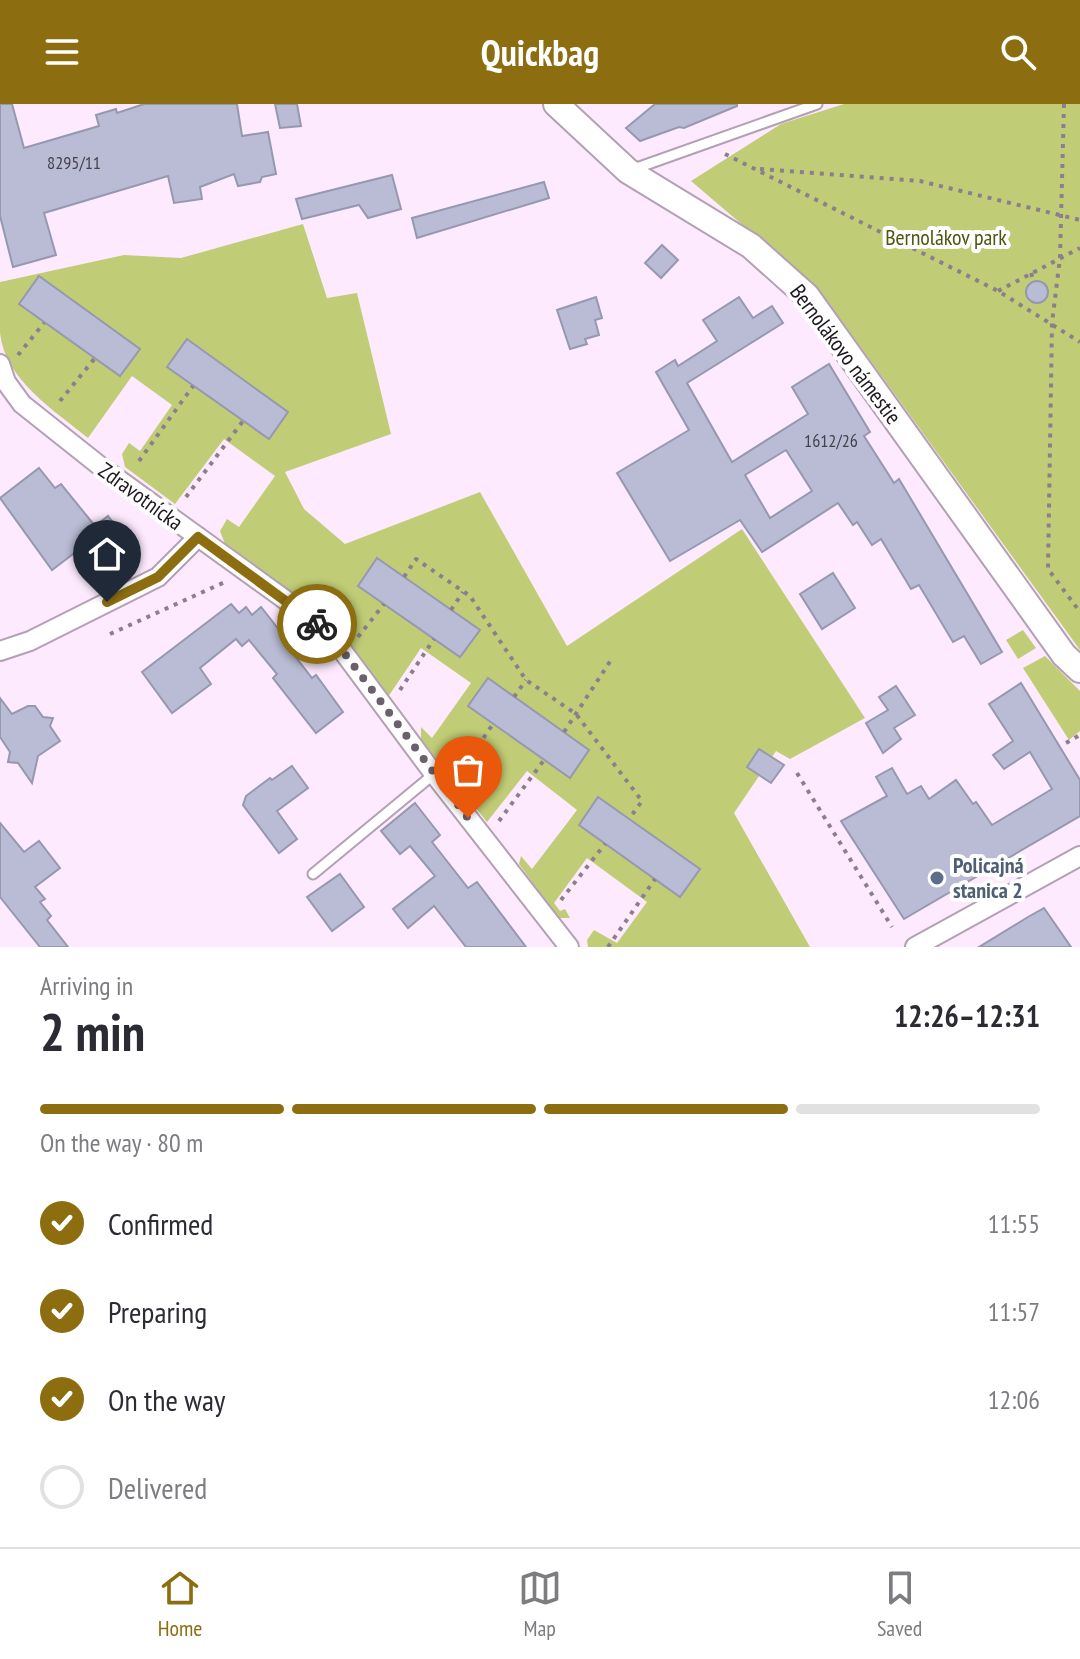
<!DOCTYPE html>
<meta charset="utf-8">
<style>
:root{--surface:#fff;--page:#f7f7f7;--text:#2b2b33;--muted:#7c7c81;--line:#e1e1e2;--accent:#8c6e11}
body{margin:0;font-family:"PT Sans Narrow",sans-serif;background:var(--page);color:var(--text);height:100vh;display:flex;flex-direction:column;font-size:30px;white-space:nowrap}
*{box-sizing:border-box;margin:0}
p{font-size:26px;color:var(--muted)}
.icon{flex:none;width:44px;height:44px;fill:none;stroke:currentColor;stroke-width:2;stroke-linecap:round;stroke-linejoin:round}
.map{position:relative;height:843px;overflow:hidden}
.drawer{display:flex;flex-direction:column;background:var(--surface);flex:1}
.drawer>*{flex:none}
.pin{position:absolute;display:grid;place-items:center;width:68px;height:68px;color:#fff;margin:-82px -34px;border-radius:50% 50% 50% 0;rotate:-45deg;box-shadow:0 0 8px #0007}
.pin .icon{rotate:45deg}
.courier{position:absolute;display:grid;place-items:center;width:80px;height:80px;margin:-40px;border:6px solid #8c6e11;border-radius:50%;background:#fff;color:#222;box-shadow:0 2px 10px #0007}
.headline em{font-style:normal;font-weight:800}
.headline div{display:flex;flex-direction:column-reverse}
.headline{display:flex;align-items:center;justify-content:space-between;height:136px;padding:0 40px}
h1{font-size:52px;font-weight:800;line-height:60px}
.bar{display:grid;grid-template-columns:repeat(4,1fr);gap:12px 8px;align-content:center;height:96px;padding:0 40px}
.bar i{height:10px;border-radius:6px;background:var(--line)}
.bar .selected{background:var(--accent)}
.bar p{grid-column:span 4}
ol{padding:0 40px;list-style:none}
li{display:flex;align-items:center;gap:24px;height:88px}
li p{margin-inline-start:auto}
li .icon{padding:8px;border-radius:50%;background:var(--accent);color:#fff;stroke-width:4}
li:last-child{color:var(--muted)}
li i{width:44px;height:44px;border:4px solid var(--line);border-radius:50%}
header{display:flex;justify-content:space-between;align-items:center;height:104px;padding:0 40px;background:var(--accent);color:#fff;font-size:36px;font-weight:800}
.tabs{display:flex;justify-content:space-around;align-items:center;height:112px;border-top:2px solid var(--line);background:var(--surface);font-size:22px;color:var(--muted)}
.tabs a{display:grid;justify-items:center;gap:4px}
.tabs .selected{color:var(--accent)}
.map>svg:first-child{display:block}
.green{fill:#c1cd76}
.building{fill:#babcd5;stroke:#9698af;stroke-width:2;fill-rule:evenodd}
.lines{fill:none;stroke-linecap:round;stroke-linejoin:round}
.service-casing{stroke:#b3a0b4;stroke-width:13}
.minor-casing{stroke:#b3a0b4;stroke-width:22}
.secondary-casing{stroke:#b3a0b4;stroke-width:28}
.path{stroke:#8c7f8d;stroke-width:4;stroke-dasharray:4 6;stroke-linecap:butt}
.service{stroke:#fff;stroke-width:9}
.minor{stroke:#fff;stroke-width:18}
.secondary{stroke:#fff;stroke-width:24}
.done{stroke:#6b606c;stroke-width:8;stroke-dasharray:0 14.4}
.route{stroke:#8c6e11;stroke-width:10}
.service-dot{fill:#5c6f8a;stroke:#fefefe;stroke-width:3}
.labels{text-anchor:middle;stroke-width:8;stroke-linejoin:round;paint-order:stroke}
.number-label{font-size:18px;fill:#44404c}
.park-label{font-size:22px;fill:#4f5611;stroke:#fefefe}
.street-label{font-size:22px;fill:#1d161e;stroke:#fefefe}
.service-label{font-size:22px;font-weight:bold;fill:#4e5e75;stroke:#fefefe;text-anchor:start}
</style>
<header><svg class="icon" aria-label="menu" viewBox="0 0 24 24"><path d="M4 6h16M4 12h16M4 18h16"/></svg>Quickbag<svg class="icon" aria-label="search" viewBox="0 0 24 24"><circle cx="10" cy="10" r="6"/><path d="M15 15l6 6"/></svg></header>
<div class="map">
<svg width="1080" height="843" viewBox="0 0 1080 843">
<rect width="100%" height="100%" fill="#fdeafe"/>
<!-- green -->
<g class="green">
<path d="M844,0h236v546l-260,-359 -129,-110 90,-57z"/>
<path d="M303,120l24,74 30,-5 34,141 -106,38 19,37 41,35 135,-52 87,154 175,-117 123,189 -75,41 -14,-8 -42,62 76,134h-222l-1,-7 7,-10 23,13 30,-41 -60,-44 -33,45 6,8 5,-2 5,9h-12l-39,-54 2,-8 11,13 45,-59 -50,-39 -40,51 -66,-83v-12l11,11 39,-55 -50,-35 -33,49 -54,-69 -109,-84 -5,-13 7,-12 12,8 36,-51 -51,-37 -49,65 -50,-37 -3,-13 7,-11 11,8 32,-46 -40,-29 -44,62c-33,-27 -83,-58 -88,-105 0,-16 0,-34 0,-51l124,-27 57,3z"/>
<path d="M1023,526l13,18 -18,11 -12,-19z"/>
<path d="M1045,552l35,35v40l-11,9 -46,-72z"/>
</g>
<!-- building -->
<g class="building">
<path d="M0,0h12l12,44 75,-22 -3,-11 20,-6 1,4 27,-9h93l5,32 26,-4 8,42 -14,3 -2,5 -22,4 -4,-12 -34,13 2,12 -28,4 -6,-27 -124,37 12,42 -43,12 -13,-51z"/>
<path d="M275,0h22l4,22 -21,2z"/>
<path d="M655,0h82v2l-53,22 -5,-1 -39,14 -14,-13z"/>
<path d="M392,71l9,34 -33,9 -9,-13 -57,14 -6,-20z"/>
<path d="M544,78l5,16 -132,40 -5,-20z"/>
<path d="M662,141l16,15 -17,18 -16,-15z"/>
<path d="M39,172l101,73 -20,27 -101,-72z"/>
<circle cx="1037" cy="188" r="11"/>
<path d="M596,193l6,21 -7,2 4,15 -14,4 2,5 -17,5 -13,-39z"/>
<path d="M739,193l14,21 19,-12 11,17 -96,60 45,79 76,-48 -16,-27 37,-23 41,68 -6,4 30,47 5,-4 103,173 -21,12 -17,-28 -11,6 -34,-57 -8,4 -30,-50 -9,6 -15,-23 -4,3 -15,-22 -76,49 -22,-32 -70,41 -53,-88 72,-43 -33,-58 19,-12 3,6 39,-25 -14,-21zM786,346l26,41 -42,27 -25,-43z"/>
<path d="M187,235l101,73 -19,27 -102,-72z"/>
<path d="M39,364l16,20 6,-4 34,42 13,-10 13,17 -18,15 -9,-10 -42,32 -52,-72z"/>
<path d="M377,454l103,72 -20,27 -102,-71z"/>
<path d="M833,469l22,35 -33,21 -22,-35z"/>
<path d="M231,500l8,9 7,-6 6,8 9,-8 26,33 -3,2 28,36 4,-3 27,37 -27,21 -43,-55 4,-4 -28,-34 -7,6 -6,-7 -36,29 11,16 -39,29 -30,-41z"/>
<path d="M488,574l101,72 -19,28 -102,-72z"/>
<path d="M1021,579l59,97v36l-176,103 -63,-98 46,-25 -11,-19 16,-9 15,26 14,-8 8,13 27,-19 17,24 3,-2 16,23 60,-36 -22,-37 -26,17 -11,-14 20,-14 -24,-37z"/>
<path d="M896,582l19,29 -21,13 7,11 -18,14 -17,-30 22,-13 -9,-13z"/>
<path d="M0,594l12,16 16,-8h7l8,11 10,1 -3,8 10,15 -22,15 -6,27 -14,-20 -10,-1 2,-10 -10,-15z"/>
<path d="M759,645l25,16 -13,18 -24,-16z"/>
<path d="M292,662l16,22 -31,23 20,28 -18,14 -36,-48 3,-9 24,-18 2,2z"/>
<path d="M598,693l102,72 -20,28 -101,-72z"/>
<path d="M415,699l25,32 -8,7 36,46 9,-6 49,65h-60l-32,-41 -26,22 -15,-19 42,-33 -25,-30 -10,8 -19,-23z"/>
<path d="M0,719l24,29 15,-11 21,27 -25,19 10,12 -5,3 11,14 -4,4 21,27h-28l-40,-50z"/>
<path d="M340,770l24,33 -32,24 -25,-34z"/>
<path d="M1044,804l27,39h-92l49,-30z"/>
</g>
<g class="lines">
<!-- service casing -->
<g class="service-casing">
<g id="service">
<path d="M631,66l186,-66"/>
<path d="M313,770l121,-100"/>
</g>
</g>
<!-- minor casing -->
<g class="minor-casing">
<g id="minor">
<path d="M0,260l6,18 16,22 78,62 227,164 107,144 135,173"/>
<path d="M0,547l30,-10 128,-64 40,-40"/>
<path d="M915,843l165,-91"/>
</g>
</g>
<!-- secondary casing -->
<g class="secondary-casing">
<path id="secondary" d="M556,0l72,67 123,75 56,50 257,359 16,15"/>
</g>
<!-- path -->
<g class="path">
<path d="M1064,0l-4,154 -8,65 -4,246 32,43"/>
<path d="M725,50l273,137 82,51"/>
<path d="M760,65l160,12 160,39"/>
<path d="M1031,169l3,9"/>
<path d="M998,187l82,-43"/>
<path d="M18,251l26,-32"/>
<path d="M60,297l35,-43"/>
<path d="M139,357l54,-75"/>
<path d="M186,393l57,-76"/>
<path d="M404,473l12,-18 54,37 56,84 50,34 66,87 -13,18"/>
<path d="M451,506l12,-18"/>
<path d="M110,530l115,-52"/>
<path d="M358,533l26,-33"/>
<path d="M400,586l34,-51"/>
<path d="M514,593l12,-17"/>
<path d="M564,628l47,-72"/>
<path d="M1066,639l14,-8"/>
<path d="M461,667l32,-47"/>
<path d="M797,669l95,154"/>
<path d="M499,717l45,-61"/>
<path d="M561,796l44,-56"/>
<path d="M608,843l47,-68"/>
</g>
<!-- service -->
<use href="#service" class="service"/>
<!-- minor -->
<use href="#minor" class="minor"/>
<!-- secondary -->
<use href="#secondary" class="secondary"/>
</g>
<g class="lines">
<!-- done -->
<path class="done" d="M317,520l10,6 141,188"/>
<!-- route -->
<path class="route" d="M107,498l51,-25 40,-40 119,87"/>
</g>
<!-- markers -->
<circle class="service-dot" cx="937" cy="774" r="8"/>
<g class="labels">
<!-- number labels -->
<g class="number-label">
<text x="74" y="65">8295/11</text>
<text x="831" y="343">1612/26</text>
</g>
<!-- park labels -->
<g class="park-label">
<text x="946" y="141">Bernolákov park</text>
</g>
<!-- street labels -->
<g class="street-label">
<text transform="translate(846 250) rotate(53)" y="8">Bernolákovo námestie</text>
<text transform="translate(141 392) rotate(36)" y="8">Zdravotnícka</text>
</g>
<!-- service labels -->
<g class="service-label">
<text x="953" y="769">Policajná<tspan x="953" dy="25">stanica 2</tspan></text>
</g>
</g>
</svg>
<div class="pin" style="left:468px;top:714px;background:#ea580c"><svg class="icon" aria-label="bag" viewBox="0 0 24 24"><path d="M5 8h14l-1 12H6zM9 8a3 3 0 0 1 6 0"/></svg></div>
<div class="pin" style="left:107px;top:498px;background:#1f2937"><svg class="icon" aria-label="home" viewBox="0 0 24 24"><path d="M3 11l9-7 9 7M6 9v11h12V9"/></svg></div>
<div class="courier" style="left:317px;top:520px"><svg class="icon" aria-label="bike" viewBox="0 0 24 24"><circle cx="6" cy="16" r="4"/><circle cx="18" cy="16" r="4"/><path d="M6 16l4-8h5l3 8M10 8l3 8H6M13 5h3"/></svg></div>
</div>
<section class="drawer">
<div class="headline"><div><h1>2 min</h1><p>Arriving in</p></div><em>12:26–12:31</em></div>
<div class="bar"><i class="selected"></i><i class="selected"></i><i class="selected"></i><i></i><p>On the way · 80 m</p></div>
<ol>
<li><svg class="icon" aria-label="check" viewBox="0 0 24 24"><path d="M5 12l5 5 9-10"/></svg>Confirmed<p>11:55</p></li>
<li><svg class="icon" aria-label="check" viewBox="0 0 24 24"><path d="M5 12l5 5 9-10"/></svg>Preparing<p>11:57</p></li>
<li><svg class="icon" aria-label="check" viewBox="0 0 24 24"><path d="M5 12l5 5 9-10"/></svg>On the way<p>12:06</p></li>
<li><i></i>Delivered</li>
</ol>
</section>
<nav class="tabs">
<a class="selected"><svg class="icon" aria-label="home" viewBox="0 0 24 24"><path d="M3 11l9-7 9 7M6 9v11h12V9"/></svg>Home</a>
<a><svg class="icon" aria-label="map" viewBox="0 0 24 24"><path d="M3 6l6-2 6 2 6-2v14l-6 2-6-2-6 2zM9 4v14M15 6v14"/></svg>Map</a>
<a><svg class="icon" aria-label="saved" viewBox="0 0 24 24"><path d="M7 4h10v16l-5-4-5 4z"/></svg>Saved</a>
</nav>
